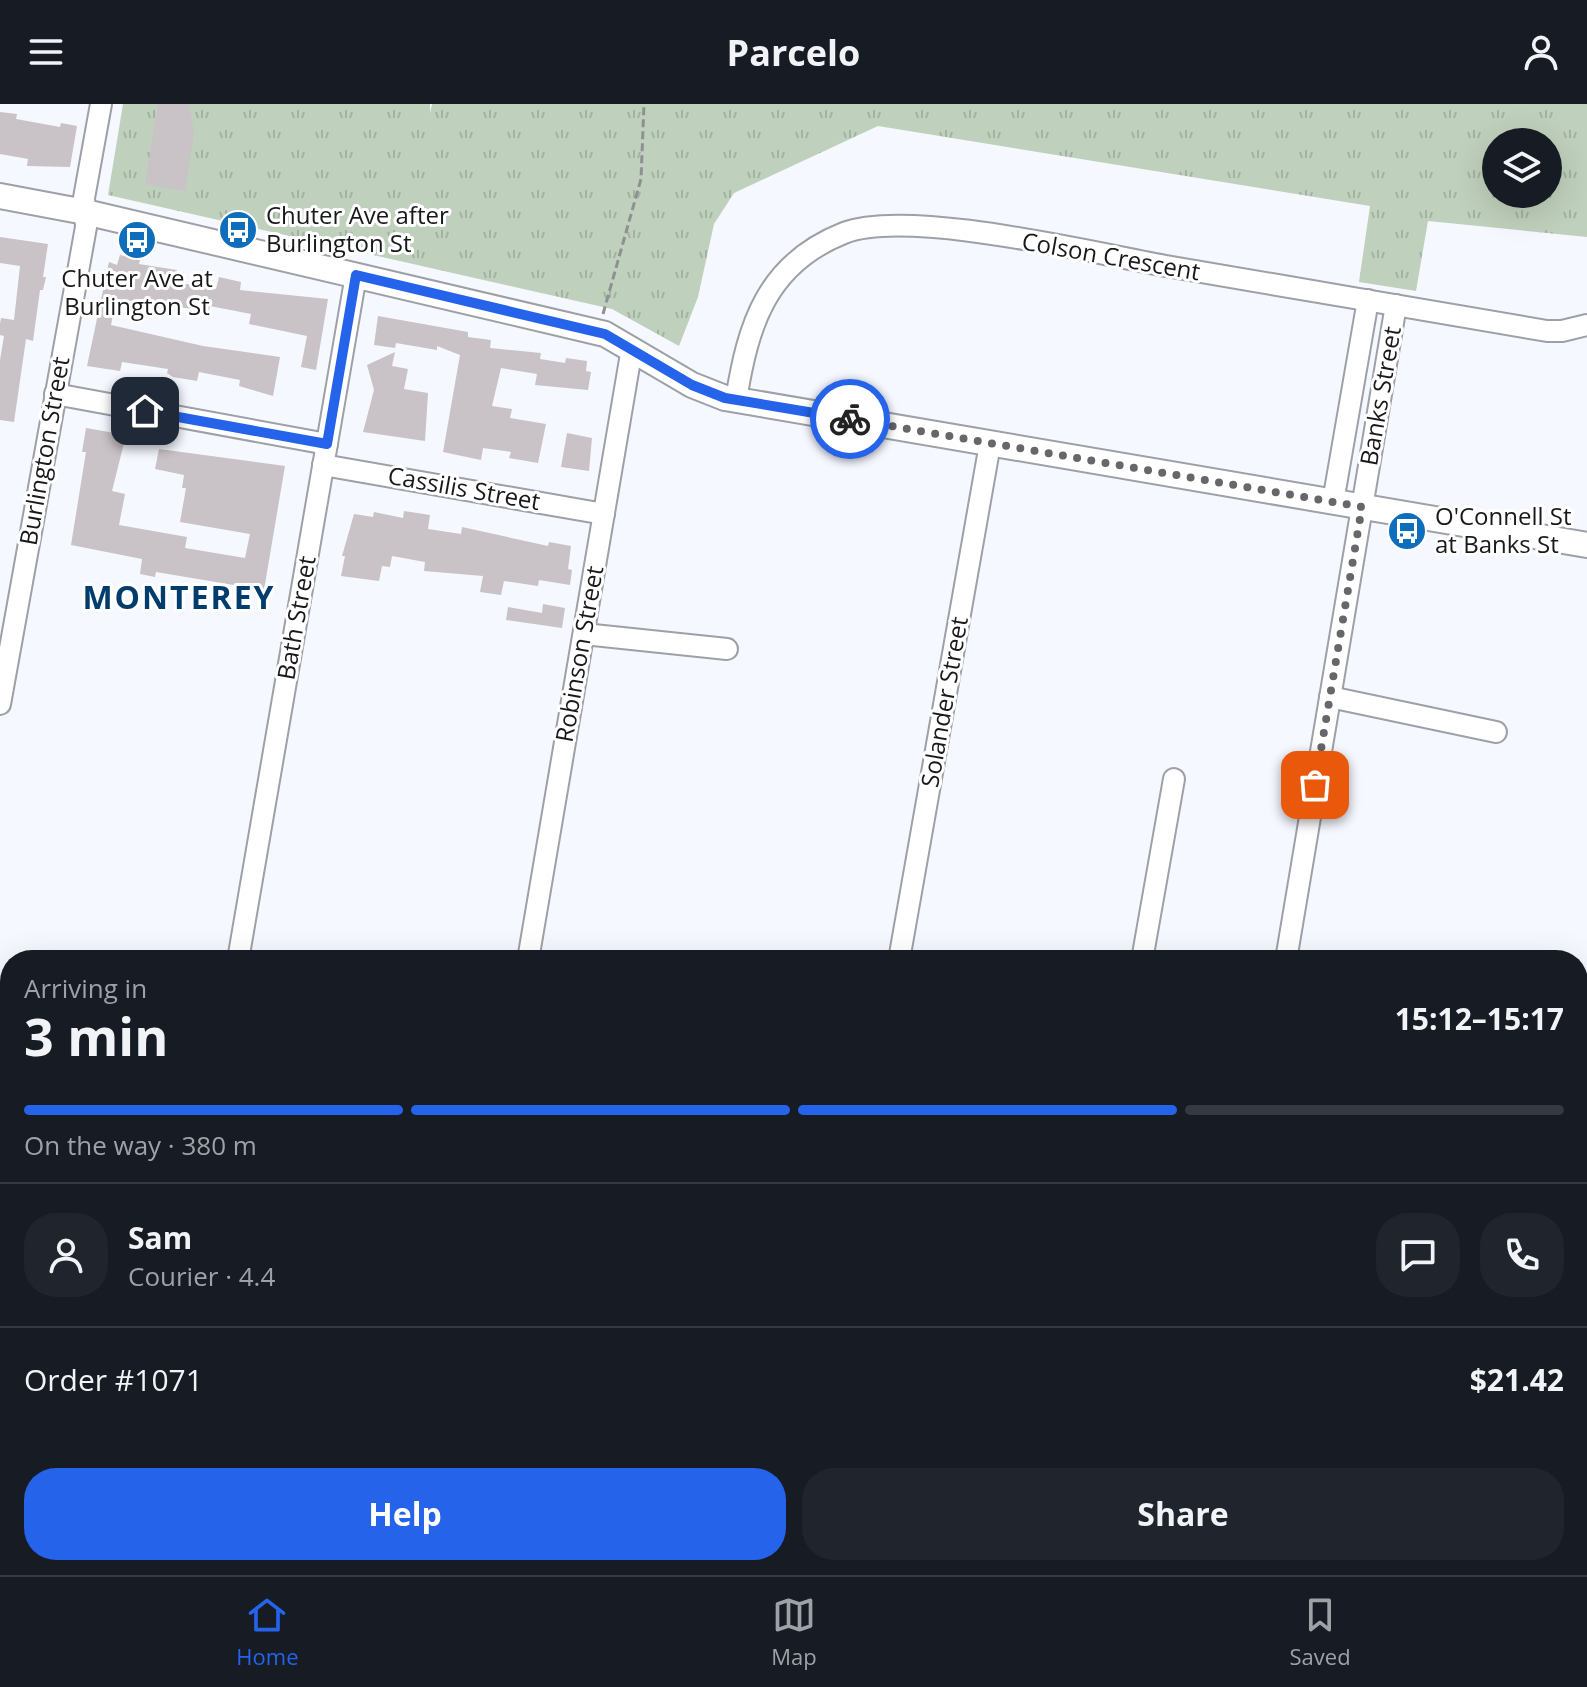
<!DOCTYPE html>
<meta charset="utf-8">
<style>
:root{--surface:#171b24;--page:#20242c;--text:#f1f3f6;--muted:#9ea1a6;--line:#363941;--accent:#2563eb}
body{margin:0;font-family:"Open Sans",sans-serif;background:var(--page);color:var(--text);height:100vh;display:flex;flex-direction:column;font-size:30px;white-space:nowrap}
*{box-sizing:border-box;margin:0}
p{font-size:26px;color:var(--muted)}
.icon{flex:none;width:44px;height:44px;fill:none;stroke:currentColor;stroke-width:2;stroke-linecap:round;stroke-linejoin:round}
.map{position:relative;flex:1;overflow:hidden}
.side{position:absolute;left:0px;top:846px;width:1588px;height:626px;display:flex;flex-direction:column;background:var(--surface);border-radius:32px 32px 0 0;box-shadow:0 8px 32px #0002}
.side>*{flex:none}
.buttons{position:absolute;left:1482px;top:24px;display:grid;gap:16px}
.buttons a{display:grid;place-items:center;width:80px;height:80px;border-radius:50%;background:var(--surface);box-shadow:0 8px 32px #0002;font-size:40px}
.pin{position:absolute;display:grid;place-items:center;width:68px;height:68px;color:#fff;margin:-34px;border-radius:16px;box-shadow:0 4px 12px #0006}
.courier{position:absolute;display:grid;place-items:center;width:80px;height:80px;margin:-40px;border:6px solid #2563eb;border-radius:50%;background:#fff;color:#222;box-shadow:0 2px 10px #0007}
.headline em{font-style:normal;font-weight:700}
.headline div{display:flex;flex-direction:column-reverse}
.headline{display:flex;align-items:center;justify-content:space-between;height:136px;padding:0 24px}
h1{font-size:52px;font-weight:700;line-height:60px}
.bar{display:grid;grid-template-columns:repeat(4,1fr);gap:12px 8px;align-content:center;height:96px;padding:0 24px}
.bar i{height:10px;border-radius:6px;background:var(--line)}
.bar .selected{background:var(--accent)}
.bar p{grid-column:span 4}
.line{display:flex;align-items:center;gap:20px;padding:0 24px;border-top:2px solid var(--line)}
.line div{flex:1}
.round{display:grid;place-items:center;flex:none;width:84px;height:84px;border-radius:32px;background:var(--page)}
.action{display:flex;gap:16px;margin-top:auto;padding:16px 24px}
.action a{flex:1;height:92px;border-radius:32px;background:var(--accent);color:#fff;font-size:32px;font-weight:700;line-height:92px;text-align:center}
.action a+a{background:var(--page);color:var(--text)}
header{display:flex;justify-content:space-between;align-items:center;height:104px;padding:0 24px;background:var(--surface);font-size:36px;font-weight:700}
.tab-bar{display:flex;justify-content:space-around;align-items:center;height:112px;border-top:2px solid var(--line);background:var(--surface);font-size:22px;color:var(--muted)}
.tab-bar a{display:grid;justify-items:center;gap:4px}
.tab-bar .selected{color:var(--accent)}
.map>svg:first-child{display:block}
.grass{fill:url(#grass-dots)}
.sand{fill:url(#sand-dots)}
.park{fill:url(#park-tufts);fill-rule:evenodd}
.water{fill:url(#water-ripples)}
.building{fill:#c9c2c6}
.lines{fill:none;stroke-linecap:round;stroke-linejoin:round}
.minor-casing{stroke:#9da0a6;stroke-width:24}
.major-casing{stroke:#9da0a6;stroke-width:28}
.highway-casing{stroke:#9da0a6;stroke-width:32}
.path{stroke:#8e9094;stroke-width:3;stroke-dasharray:8 4;stroke-linecap:butt}
.minor{stroke:#fff;stroke-width:20}
.major{stroke:#fff;stroke-width:24}
.highway{stroke:#fff;stroke-width:28}
.done{stroke:#65676b;stroke-width:8;stroke-dasharray:0 14.4}
.route{stroke:#2563eb;stroke-width:10}
.labels{text-anchor:middle;stroke-width:6;stroke-linejoin:round;paint-order:stroke}
.poi-label{font-size:24px;fill:#18191b;stroke:#fff;text-anchor:start}
.street-label{font-size:24px;fill:#18191b;stroke:#fff}
.district-label{font-size:32px;font-weight:bold;letter-spacing:2px;fill:#003d6d;stroke:#fff}
</style>
<header><svg class="icon" aria-label="menu" viewBox="0 0 24 24"><path d="M4 6h16M4 12h16M4 18h16"/></svg>Parcelo<svg class="icon" aria-label="person" viewBox="0 0 24 24"><circle cx="12" cy="8" r="4"/><path d="M4 21q1-7 8-7t8 7"/></svg></header>
<div class="map">
<svg width="1587" height="1471" viewBox="0 0 1587 1471">
<defs>
<pattern id="grass-dots" width="8" height="8" patternUnits="userSpaceOnUse" patternTransform="scale(2)"><rect width="8" height="8" fill="#bfd0bc"/><path d="M2 2h.1M6 6h.1" fill="none" stroke="#a3b2a1" stroke-width="1.8" stroke-linecap="round"/></pattern>
<pattern id="sand-dots" width="8" height="8" patternUnits="userSpaceOnUse" patternTransform="scale(2)"><rect width="8" height="8" fill="#f8eec9"/><path d="M2 2h.1M6 6h.1" fill="none" stroke="#d4ccac" stroke-width="1.8" stroke-linecap="round"/></pattern>
<pattern id="park-tufts" width="24" height="20" patternUnits="userSpaceOnUse" patternTransform="scale(2)"><rect width="24" height="20" fill="#bfd0bc"/><path d="M3 7l-1-3M5 7V3M7 7l1-3M15 17l-1-3M17 17v-4M19 17l1-3" fill="none" stroke="#a3b2a1"/></pattern>
<pattern id="water-ripples" width="26" height="14" patternUnits="userSpaceOnUse" patternTransform="scale(2)"><rect width="26" height="14" fill="#8eabc2"/><path d="M2 4q2-2 4 0t4 0M15 11q2-2 4 0t4 0" fill="none" stroke="#738a9d"/></pattern>
</defs>
<rect width="100%" height="100%" fill="#f5f8ff"/>
<!-- grass -->
<path class="grass" d="M521,1462h95l9,9h-87z"/>
<!-- sand -->
<g class="sand">
<path d="M0,1249l10,2v113l-10,-5z"/>
<path d="M389,1462h132l17,9h-132z"/>
</g>
<!-- park -->
<path class="park" d="M123,0h307v9l2,-9h1155v133l-159,-16 -12,70 -57,-9 11,-76 -492,-80 -144,67 -20,31 -16,73 -19,49 -67,-37 -504,-114zM1496,38h52v52h-52z"/>
<!-- water -->
<path class="water" d="M0,1359l10,5v98h379l17,9h-406z"/>
<!-- building -->
<g class="building">
<path d="M158,0h31l5,29 -9,58 -40,-7z"/>
<path d="M0,8l17,2 -1,5 44,8 1,-4 16,3 -7,41 -43,-1 1,-7 -28,-5z"/>
<path d="M0,133l48,7 -5,33h3l-3,13h-3l-7,51 -7,-2 -12,83 -14,-2v-60l4,-24 -4,-1v-11l1,-6 13,2 6,-54 -20,-3z"/>
<path d="M120,151l20,5 -1,4 38,6 -2,12 41,7 3,-12 22,5 -1,8 88,9 -12,71 -15,-3 6,-31 -58,-12 2,-10 -41,-8 -1,5 -93,-12 -5,26 92,21 77,11 -7,39 -34,-10 1,-6 -41,-8 -2,9 -24,-4 -6,-4 1,-4 -46,-7 -2,9 -33,-5 22,-104 8,3z"/>
<path d="M378,212l90,16v5l23,3 -1,8 51,5 -1,6 25,4 1,-5 21,3 -1,10 5,1 -3,18 -53,-5 2,-11 -36,-6 -9,38 20,3 -2,9 36,6 -8,39 -29,-5 2,-6 -28,-4 -2,12 -38,-8 17,-97 -23,-9v4l-41,-7 -1,5 -21,-3z"/>
<path d="M395,248l-3,14 16,3 -4,20 24,4 -3,48 -62,-9 11,-42 -7,-25z"/>
<path d="M86,324l40,7 -14,56 13,3 -6,31 68,12 -2,11 60,10 5,-24 -70,-12 6,-34h-4l2,-13 -29,-6 4,-20 126,17 -21,124 -108,-18 -1,5 -15,-3 2,-15 -71,-14 15,-93h-4z"/>
<path d="M567,329l25,5 -3,33 -28,-4z"/>
<path d="M404,407l26,4 -2,14 33,5 1,-7 86,19 1,-4 22,4 -3,23 4,1 -2,15 -31,-5 -1,6 -34,-5 -3,14 -21,-3 3,-16 -59,-5 1,-9 -33,-6 -2,11 -8,-1 -3,15 -38,-5 4,-20h-3l12,-42 19,3 1,-5 29,6z"/>
<path d="M543,500l22,4 -3,20 -56,-8 2,-13 34,6z"/>
</g>
<g class="lines">
<!-- minor casing -->
<g class="minor-casing">
<g id="minor">
<path d="M55,290l272,50"/>
<path d="M736,296c12,-75 30,-136 108,-167 63,-25 249,20 322,33 127,22 254,43 381,65h15l25,-6"/>
<path d="M323,361l281,49"/>
<path d="M1333,398l35,-202"/>
<path d="M584,530l143,15"/>
<path d="M1330,593l166,35"/>
<path d="M0,600l86,-477 -2,-29 17,-94"/>
<path d="M238,856l118,-685"/>
<path d="M528,856l104,-612"/>
<path d="M899,856l91,-516"/>
<path d="M1142,856l32,-181"/>
<path d="M1286,856l110,-655"/>
<path d="M1578,985l9,1"/>
<path d="M1182,1471l1,-9"/>
</g>
</g>
<!-- major casing -->
<g class="major-casing">
<g id="major">
<path d="M0,92l85,16 520,122 87,51 33,13 862,147"/>
<path d="M0,1158l10,3"/>
<path d="M907,1462l23,9"/>
<path d="M952,1462l24,9"/>
</g>
</g>
<!-- highway casing -->
<g class="highway-casing">
<g id="highway">
<path d="M1578,1396l9,-53"/>
<path d="M1565,1471l2,-9"/>
</g>
</g>
<!-- path -->
<g class="path">
<path d="M603,210l38,-135 3,-75"/>
<path d="M0,1224l10,5"/>
<path d="M0,1231l10,5"/>
<path d="M0,1241l9,2 1,-7"/>
<path d="M735,1471l3,-9"/>
</g>
<!-- minor -->
<use href="#minor" class="minor"/>
<!-- major -->
<use href="#major" class="major"/>
<!-- highway -->
<use href="#highway" class="highway"/>
</g>
<g class="lines">
<!-- done -->
<path class="done" d="M850,315l512,88 -47,278"/>
<!-- route -->
<path class="route" d="M145,307l182,33 29,-169 249,59 87,51 33,13 125,21"/>
</g>
<!-- icons -->
<defs>
<g id="bus-disc" transform="scale(2)"><circle r="9.5" fill="#0e6ebb" stroke="#fff"/><path d="M-5-6H5V4H4V6H2V4H-2V6H-4V4H-5ZM-3.5-4V0h7V-4ZM-3.5 1.2v1.5H-2V1.2ZM2 1.2v1.5H3.5V1.2Z" fill="#fff"/></g>
</defs>
<g fill-rule="evenodd">
<use href="#bus-disc" x="238" y="126"/>
<use href="#bus-disc" x="137" y="136"/>
<use href="#bus-disc" x="1407" y="427"/>
</g>
<g class="labels">
<!-- poi labels -->
<g class="poi-label">
<text x="266" y="120">Chuter Ave after<tspan x="266" dy="28">Burlington St</tspan></text>
<text x="137" y="183" text-anchor="middle">Chuter Ave at<tspan x="137" dy="28">Burlington St</tspan></text>
<text x="1435" y="421">O'Connell St<tspan x="1435" dy="28">at Banks St</tspan></text>
</g>
<!-- street labels -->
<g class="street-label">
<text transform="translate(1111 153) rotate(10)" y="8">Colson Crescent</text>
<text transform="translate(1381 292) rotate(-80)" y="8">Banks Street</text>
<text transform="translate(45 347) rotate(-80)" y="8">Burlington Street</text>
<text transform="translate(464 385) rotate(10)" y="8">Cassilis Street</text>
<text transform="translate(297 514) rotate(-80)" y="8">Bath Street</text>
<text transform="translate(580 550) rotate(-80)" y="8">Robinson Street</text>
<text transform="translate(945 598) rotate(-80)" y="8">Solander Street</text>
</g>
<!-- district labels -->
<g class="district-label">
<text x="179" y="505">MONTEREY</text>
</g>
</g>
</svg>
<div class="buttons">
<a><svg class="icon" aria-label="layers" viewBox="0 0 24 24"><path d="M12 4l9 5-9 5-9-5zM3 14l9 5 9-5"/></svg></a>
</div>
<div class="pin" style="left:1315px;top:681px;background:#ea580c"><svg class="icon" aria-label="bag" viewBox="0 0 24 24"><path d="M5 8h14l-1 12H6zM9 8a3 3 0 0 1 6 0"/></svg></div>
<div class="pin" style="left:145px;top:307px;background:#1f2937"><svg class="icon" aria-label="home" viewBox="0 0 24 24"><path d="M3 11l9-7 9 7M6 9v11h12V9"/></svg></div>
<div class="courier" style="left:850px;top:315px"><svg class="icon" aria-label="bike" viewBox="0 0 24 24"><circle cx="6" cy="16" r="4"/><circle cx="18" cy="16" r="4"/><path d="M6 16l4-8h5l3 8M10 8l3 8H6M13 5h3"/></svg></div>
<section class="side">
<div class="headline"><div><h1>3 min</h1><p>Arriving in</p></div><em>15:12–15:17</em></div>
<div class="bar"><i class="selected"></i><i class="selected"></i><i class="selected"></i><i></i><p>On the way · 380 m</p></div>
<div class="line" style="height:144px"><a class="round"><svg class="icon" aria-label="person" viewBox="0 0 24 24"><circle cx="12" cy="8" r="4"/><path d="M4 21q1-7 8-7t8 7"/></svg></a><div><b>Sam</b><p>Courier · 4.4</p></div><a class="round"><svg class="icon" aria-label="chat" viewBox="0 0 24 24"><path d="M4 5h16v11H9l-5 4z"/></svg></a><a class="round"><svg class="icon" aria-label="phone" viewBox="0 0 24 24"><path d="M5 4h4l2 5-3 2q2 4 5 5l2-3 5 2v4C11 20 4 13 5 4z"/></svg></a></div>
<div class="line" style="height:104px"><div>Order #1071</div><b>$21.42</b></div>
<div class="action"><a>Help</a><a>Share</a></div>
</section>
</div>
<nav class="tab-bar">
<a class="selected"><svg class="icon" aria-label="home" viewBox="0 0 24 24"><path d="M3 11l9-7 9 7M6 9v11h12V9"/></svg>Home</a>
<a><svg class="icon" aria-label="map" viewBox="0 0 24 24"><path d="M3 6l6-2 6 2 6-2v14l-6 2-6-2-6 2zM9 4v14M15 6v14"/></svg>Map</a>
<a><svg class="icon" aria-label="saved" viewBox="0 0 24 24"><path d="M7 4h10v16l-5-4-5 4z"/></svg>Saved</a>
</nav>
